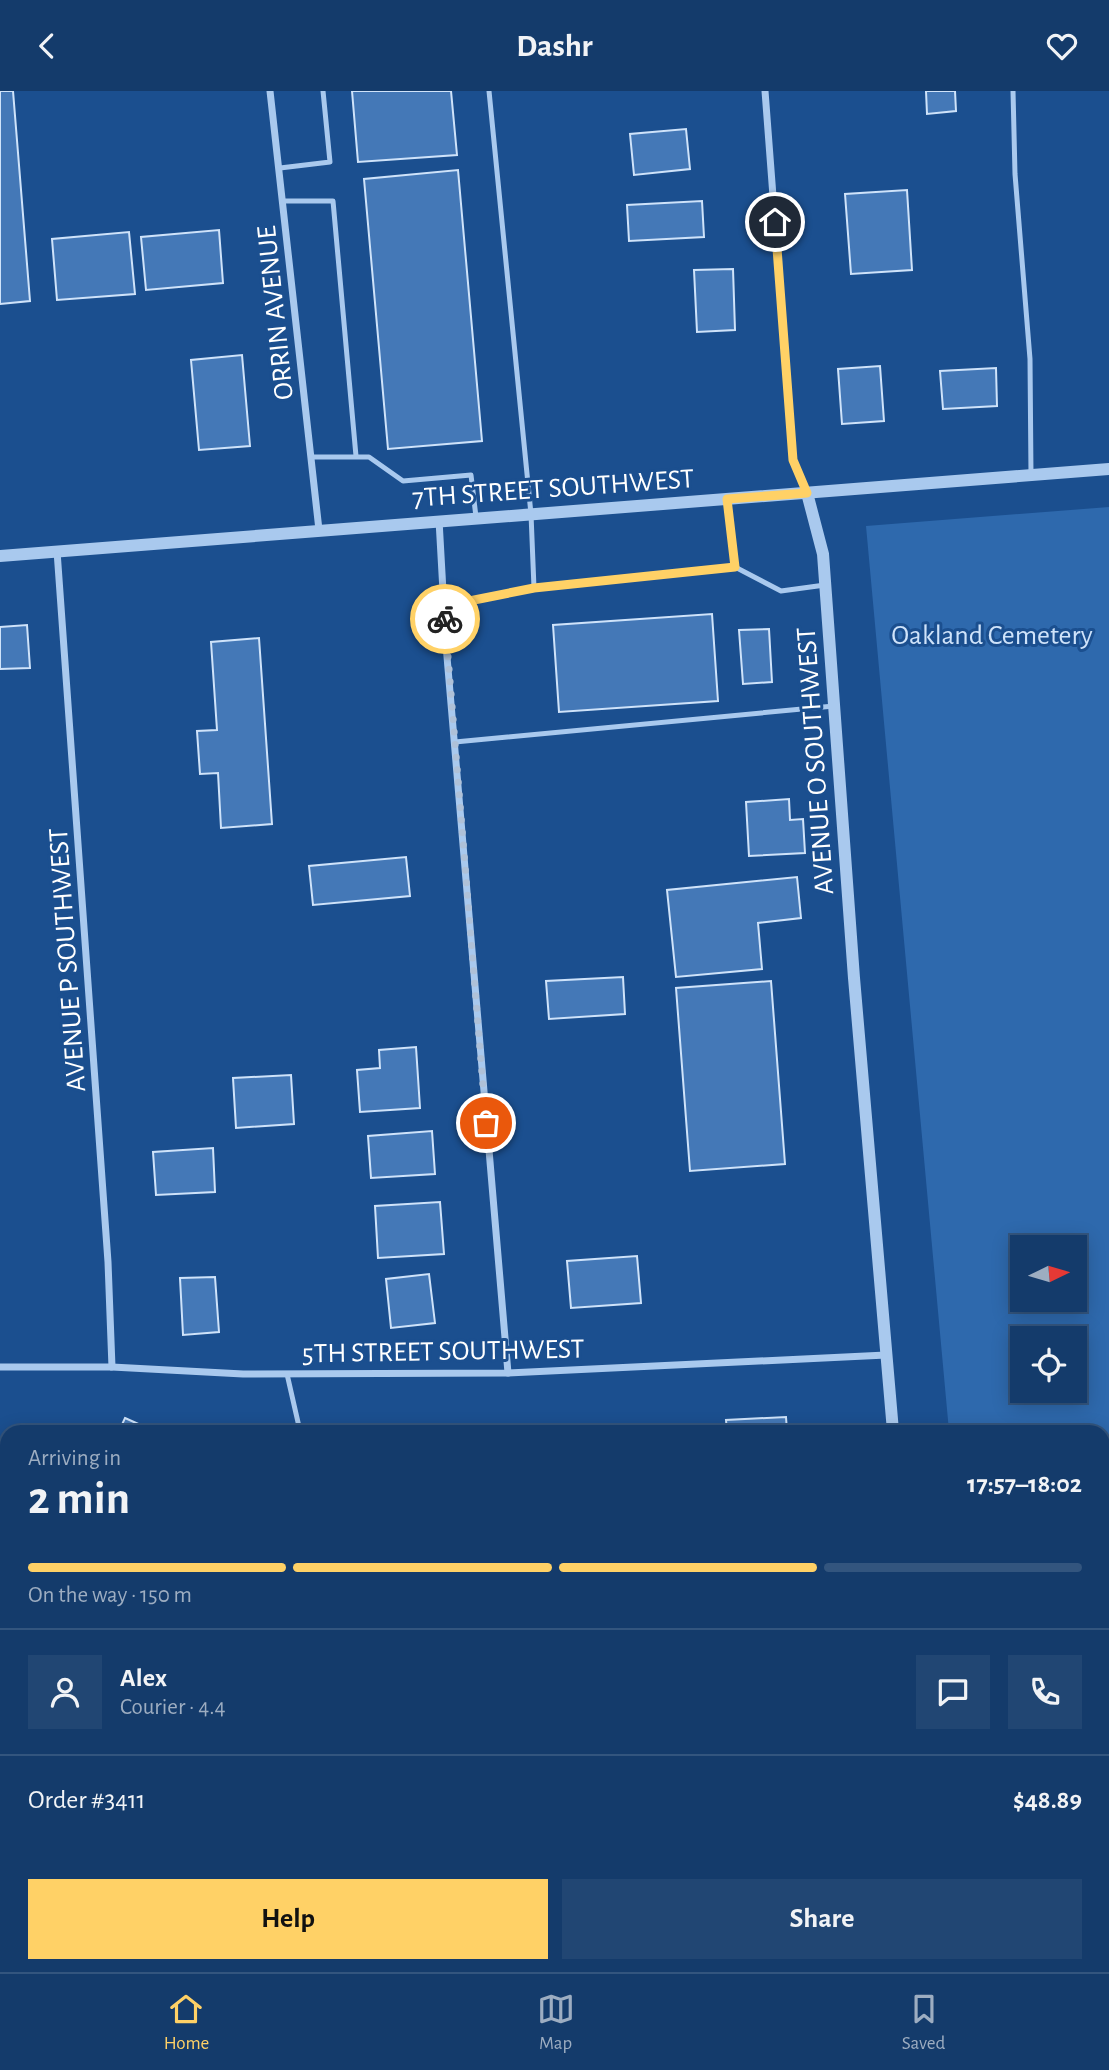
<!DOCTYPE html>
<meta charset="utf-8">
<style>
:root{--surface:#143b6b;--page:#214673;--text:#f1f3f6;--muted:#9dadc1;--line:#33557e;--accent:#ffd166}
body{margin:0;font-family:"Alegreya Sans",sans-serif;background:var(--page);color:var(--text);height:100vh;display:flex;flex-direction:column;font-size:26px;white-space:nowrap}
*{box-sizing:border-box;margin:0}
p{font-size:23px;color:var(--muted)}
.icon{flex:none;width:38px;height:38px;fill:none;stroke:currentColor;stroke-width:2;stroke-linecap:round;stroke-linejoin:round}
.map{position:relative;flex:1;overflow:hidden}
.side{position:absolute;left:0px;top:1334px;width:1110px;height:548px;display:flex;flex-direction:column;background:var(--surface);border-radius:21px 21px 0 0;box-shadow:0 4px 18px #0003,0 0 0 2px var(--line)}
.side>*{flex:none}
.needle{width:46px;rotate:85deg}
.tools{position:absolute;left:1010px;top:1144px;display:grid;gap:14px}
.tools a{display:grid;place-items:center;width:77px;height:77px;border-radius:0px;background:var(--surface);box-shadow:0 4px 18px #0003,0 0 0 2px var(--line);font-size:35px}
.pin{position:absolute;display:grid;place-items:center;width:60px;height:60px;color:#fff;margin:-30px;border:4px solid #fff;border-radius:50%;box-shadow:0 2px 7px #0007}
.courier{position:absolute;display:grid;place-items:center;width:70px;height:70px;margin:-35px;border:5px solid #ffd166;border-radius:50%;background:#fff;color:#222;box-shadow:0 2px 9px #0007}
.headline em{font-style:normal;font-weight:700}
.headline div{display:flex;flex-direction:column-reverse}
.headline{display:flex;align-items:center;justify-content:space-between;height:119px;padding:0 28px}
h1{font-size:46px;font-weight:700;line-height:52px}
.bar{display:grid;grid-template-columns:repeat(4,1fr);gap:10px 7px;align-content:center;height:84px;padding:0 28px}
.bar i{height:9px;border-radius:5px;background:var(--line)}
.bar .on{background:var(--accent)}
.bar p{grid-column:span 4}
.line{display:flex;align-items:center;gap:18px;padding:0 28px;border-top:2px solid var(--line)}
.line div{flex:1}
.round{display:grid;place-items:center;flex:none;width:74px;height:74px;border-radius:0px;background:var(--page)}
.cta{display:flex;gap:14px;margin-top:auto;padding:14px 28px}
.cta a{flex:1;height:80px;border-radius:0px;background:var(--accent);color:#111;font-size:28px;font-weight:700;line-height:80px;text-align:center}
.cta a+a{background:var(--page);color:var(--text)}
header{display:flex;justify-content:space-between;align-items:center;height:91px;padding:0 28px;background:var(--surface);font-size:32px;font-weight:700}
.tabs{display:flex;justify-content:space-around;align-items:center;height:98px;border-top:2px solid var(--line);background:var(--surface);font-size:19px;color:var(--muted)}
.tabs a{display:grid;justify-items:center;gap:4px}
.tabs .on{color:var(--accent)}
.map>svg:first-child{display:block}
.green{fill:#2e69ad;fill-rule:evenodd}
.building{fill:#4478b7;stroke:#cfe3fa;stroke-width:2}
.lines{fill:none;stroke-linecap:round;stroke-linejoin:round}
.service{stroke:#a9c9ee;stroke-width:5}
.minor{stroke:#a9c9ee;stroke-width:7}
.tertiary{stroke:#a9c9ee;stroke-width:12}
.rail-casing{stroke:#fff;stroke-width:8}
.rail{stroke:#1b4f8f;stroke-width:5;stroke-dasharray:16;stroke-linecap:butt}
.done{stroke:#afc1d8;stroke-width:7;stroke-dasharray:0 12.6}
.route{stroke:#ffd166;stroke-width:9}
.labels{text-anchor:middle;stroke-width:6;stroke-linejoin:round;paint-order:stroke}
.street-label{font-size:28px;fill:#fff;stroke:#1b4f8f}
.park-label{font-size:28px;fill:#cfe3fa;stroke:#1b4f8f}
</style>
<header><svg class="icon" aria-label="back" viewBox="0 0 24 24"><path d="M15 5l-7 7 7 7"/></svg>Dashr<svg class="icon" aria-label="heart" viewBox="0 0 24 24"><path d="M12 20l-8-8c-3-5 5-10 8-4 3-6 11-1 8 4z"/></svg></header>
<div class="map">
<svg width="1109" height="1881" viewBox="0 0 1109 1881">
<rect width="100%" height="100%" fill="#1b4f8f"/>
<!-- green -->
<path class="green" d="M1109,416v1038l-6,1 -1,-115h-153l-83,-905zM1022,1157h52v52h-52zM1022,1248h52v52h-52z"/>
<!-- building -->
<g class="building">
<path d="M0,0h13l17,210 -30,3z"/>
<path d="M352,0h99l6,64 -99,7z"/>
<path d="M926,0h29l1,20 -29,3z"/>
<path d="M686,38l4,40 -56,6 -4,-41z"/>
<path d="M458,79l24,271 -94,8 -24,-270z"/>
<path d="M907,99l5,80 -61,4 -6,-80z"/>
<path d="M702,110l2,36 -75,4 -2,-36z"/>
<path d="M219,139l4,53 -77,7 -5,-53z"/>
<path d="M129,141l6,62 -78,6 -5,-61z"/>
<path d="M733,178l2,61 -38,2 -3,-62z"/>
<path d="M242,264l8,91 -51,4 -8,-90z"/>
<path d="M880,275l4,55 -42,3 -4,-55z"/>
<path d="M996,277l1,38 -54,3 -3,-38z"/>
<path d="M712,523l6,87 -159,11 -6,-87z"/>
<path d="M27,534l3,43 -30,1v-42z"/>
<path d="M769,538l3,53 -29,2 -4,-54z"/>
<path d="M259,547l13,186 -51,4 -3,-55 -18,1 -3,-43 20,-1 -6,-88z"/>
<path d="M789,708l1,21 13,-1 2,34 -56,3 -3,-54z"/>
<path d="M406,766l4,39 -97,9 -4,-39z"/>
<path d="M797,786l4,41 -43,5 4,46 -86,8 -9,-87z"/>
<path d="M623,886l2,37 -76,5 -3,-38z"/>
<path d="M771,890l14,183 -95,7 -14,-183z"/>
<path d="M416,956l4,61 -60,4 -3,-42 23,-2 -1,-18z"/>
<path d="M291,984l3,49 -58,4 -3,-50z"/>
<path d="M432,1040l3,43 -64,4 -3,-42z"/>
<path d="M213,1057l2,44 -59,3 -3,-43z"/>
<path d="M440,1111l4,52 -66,4 -3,-52z"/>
<path d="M637,1165l4,47 -70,5 -4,-47z"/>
<path d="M429,1183l6,49 -44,5 -5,-49z"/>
<path d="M215,1186l4,55 -36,3 -3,-57z"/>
<path d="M786,1326l1,14h-60l-1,-11z"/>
<path d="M125,1327l29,13h-35z"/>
</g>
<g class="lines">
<!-- service -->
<g class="service">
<path d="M489,0l42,423 3,74 201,-21"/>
<path d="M1013,0l2,83 15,185 1,116"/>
<path d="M280,77l50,-6 -7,-71"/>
<path d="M283,110h50l23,255"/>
<path d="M311,366h58l34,24 68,-6 5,42"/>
<path d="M727,408l8,68 46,24 44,-6"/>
<path d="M444,515l90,-18"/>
<path d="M455,651l379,-36"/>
<path d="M287,1283l13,57"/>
<path d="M1102,1640l7,-1"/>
<path d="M1102,1818l7,-1"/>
<path d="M466,1874l15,3 30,-3"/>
<path d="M613,1874l1,7"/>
<path d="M1075,1874v7"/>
</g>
<!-- minor -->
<g class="minor">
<path d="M270,0l49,439"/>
<path d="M765,0l28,368 14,34"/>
<path d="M439,429l7,125 62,728"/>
<path d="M57,460l51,711 4,105"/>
<path d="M0,1276h112l131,7 265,-1 378,-18"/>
<path d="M210,1874v7"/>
<path d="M695,1874l1,7"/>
</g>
<!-- tertiary -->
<g class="tertiary">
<path d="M807,402l16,61 31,424 39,453"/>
<path d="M0,465l1109,-87"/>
<path d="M951,1874l1,7"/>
</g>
<!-- rail casing -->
<g class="rail-casing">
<path id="rail" d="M0,1546l7,1"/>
</g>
<!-- rail -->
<use href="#rail" class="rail"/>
</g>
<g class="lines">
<!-- done -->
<path class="done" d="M445,528l41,504"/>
<!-- route -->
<path class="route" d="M445,528l-1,-13 90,-18 201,-21 -8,-68 80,-6 -14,-33 -18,-238"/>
</g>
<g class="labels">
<!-- street labels -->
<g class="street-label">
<text transform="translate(274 222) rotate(-96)" y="10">ORRIN AVENUE</text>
<text transform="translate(553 396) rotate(-4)" y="10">7TH STREET SOUTHWEST</text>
<text transform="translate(814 670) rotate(-94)" y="10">AVENUE O SOUTHWEST</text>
<text transform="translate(66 869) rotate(-94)" y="10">AVENUE P SOUTHWEST</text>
<text transform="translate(443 1259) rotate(-1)" y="10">5TH STREET SOUTHWEST</text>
</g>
<!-- park labels -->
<g class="park-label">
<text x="992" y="553">Oakland Cemetery</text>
</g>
</g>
</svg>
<div class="tools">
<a><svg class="needle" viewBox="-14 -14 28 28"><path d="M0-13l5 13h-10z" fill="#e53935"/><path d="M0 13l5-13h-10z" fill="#9dadc1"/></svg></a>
<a><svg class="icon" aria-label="locate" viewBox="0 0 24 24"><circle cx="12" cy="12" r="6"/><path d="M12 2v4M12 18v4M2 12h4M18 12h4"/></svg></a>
</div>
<div class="pin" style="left:486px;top:1032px;background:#ea580c"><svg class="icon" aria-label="bag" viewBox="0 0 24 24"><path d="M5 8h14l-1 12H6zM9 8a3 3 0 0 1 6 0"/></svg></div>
<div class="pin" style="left:775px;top:131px;background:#1f2937"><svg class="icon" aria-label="home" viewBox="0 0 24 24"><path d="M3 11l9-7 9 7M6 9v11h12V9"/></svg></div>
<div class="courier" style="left:445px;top:528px"><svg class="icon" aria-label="bike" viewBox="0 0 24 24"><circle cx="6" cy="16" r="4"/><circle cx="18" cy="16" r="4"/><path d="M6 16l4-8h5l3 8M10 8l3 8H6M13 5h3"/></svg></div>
<section class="side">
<div class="headline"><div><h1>2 min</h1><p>Arriving in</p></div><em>17:57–18:02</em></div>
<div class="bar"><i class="on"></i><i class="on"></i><i class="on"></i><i></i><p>On the way · 150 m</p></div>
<div class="line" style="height:126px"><a class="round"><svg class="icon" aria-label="person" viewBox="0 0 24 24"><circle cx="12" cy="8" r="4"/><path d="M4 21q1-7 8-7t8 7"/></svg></a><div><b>Alex</b><p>Courier · 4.4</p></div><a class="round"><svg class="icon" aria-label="chat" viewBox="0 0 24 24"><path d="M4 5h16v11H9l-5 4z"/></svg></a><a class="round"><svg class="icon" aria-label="phone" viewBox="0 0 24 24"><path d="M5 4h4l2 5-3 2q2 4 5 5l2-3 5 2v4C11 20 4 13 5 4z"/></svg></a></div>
<div class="line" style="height:91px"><div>Order #3411</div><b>$48.89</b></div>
<div class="cta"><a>Help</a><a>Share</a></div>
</section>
</div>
<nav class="tabs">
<a class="on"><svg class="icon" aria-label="home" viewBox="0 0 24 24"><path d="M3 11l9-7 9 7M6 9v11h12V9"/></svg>Home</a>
<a><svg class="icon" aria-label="map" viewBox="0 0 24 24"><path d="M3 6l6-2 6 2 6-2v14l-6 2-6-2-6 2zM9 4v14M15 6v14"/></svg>Map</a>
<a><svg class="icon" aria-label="saved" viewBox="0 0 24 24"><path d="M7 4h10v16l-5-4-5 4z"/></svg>Saved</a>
</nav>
